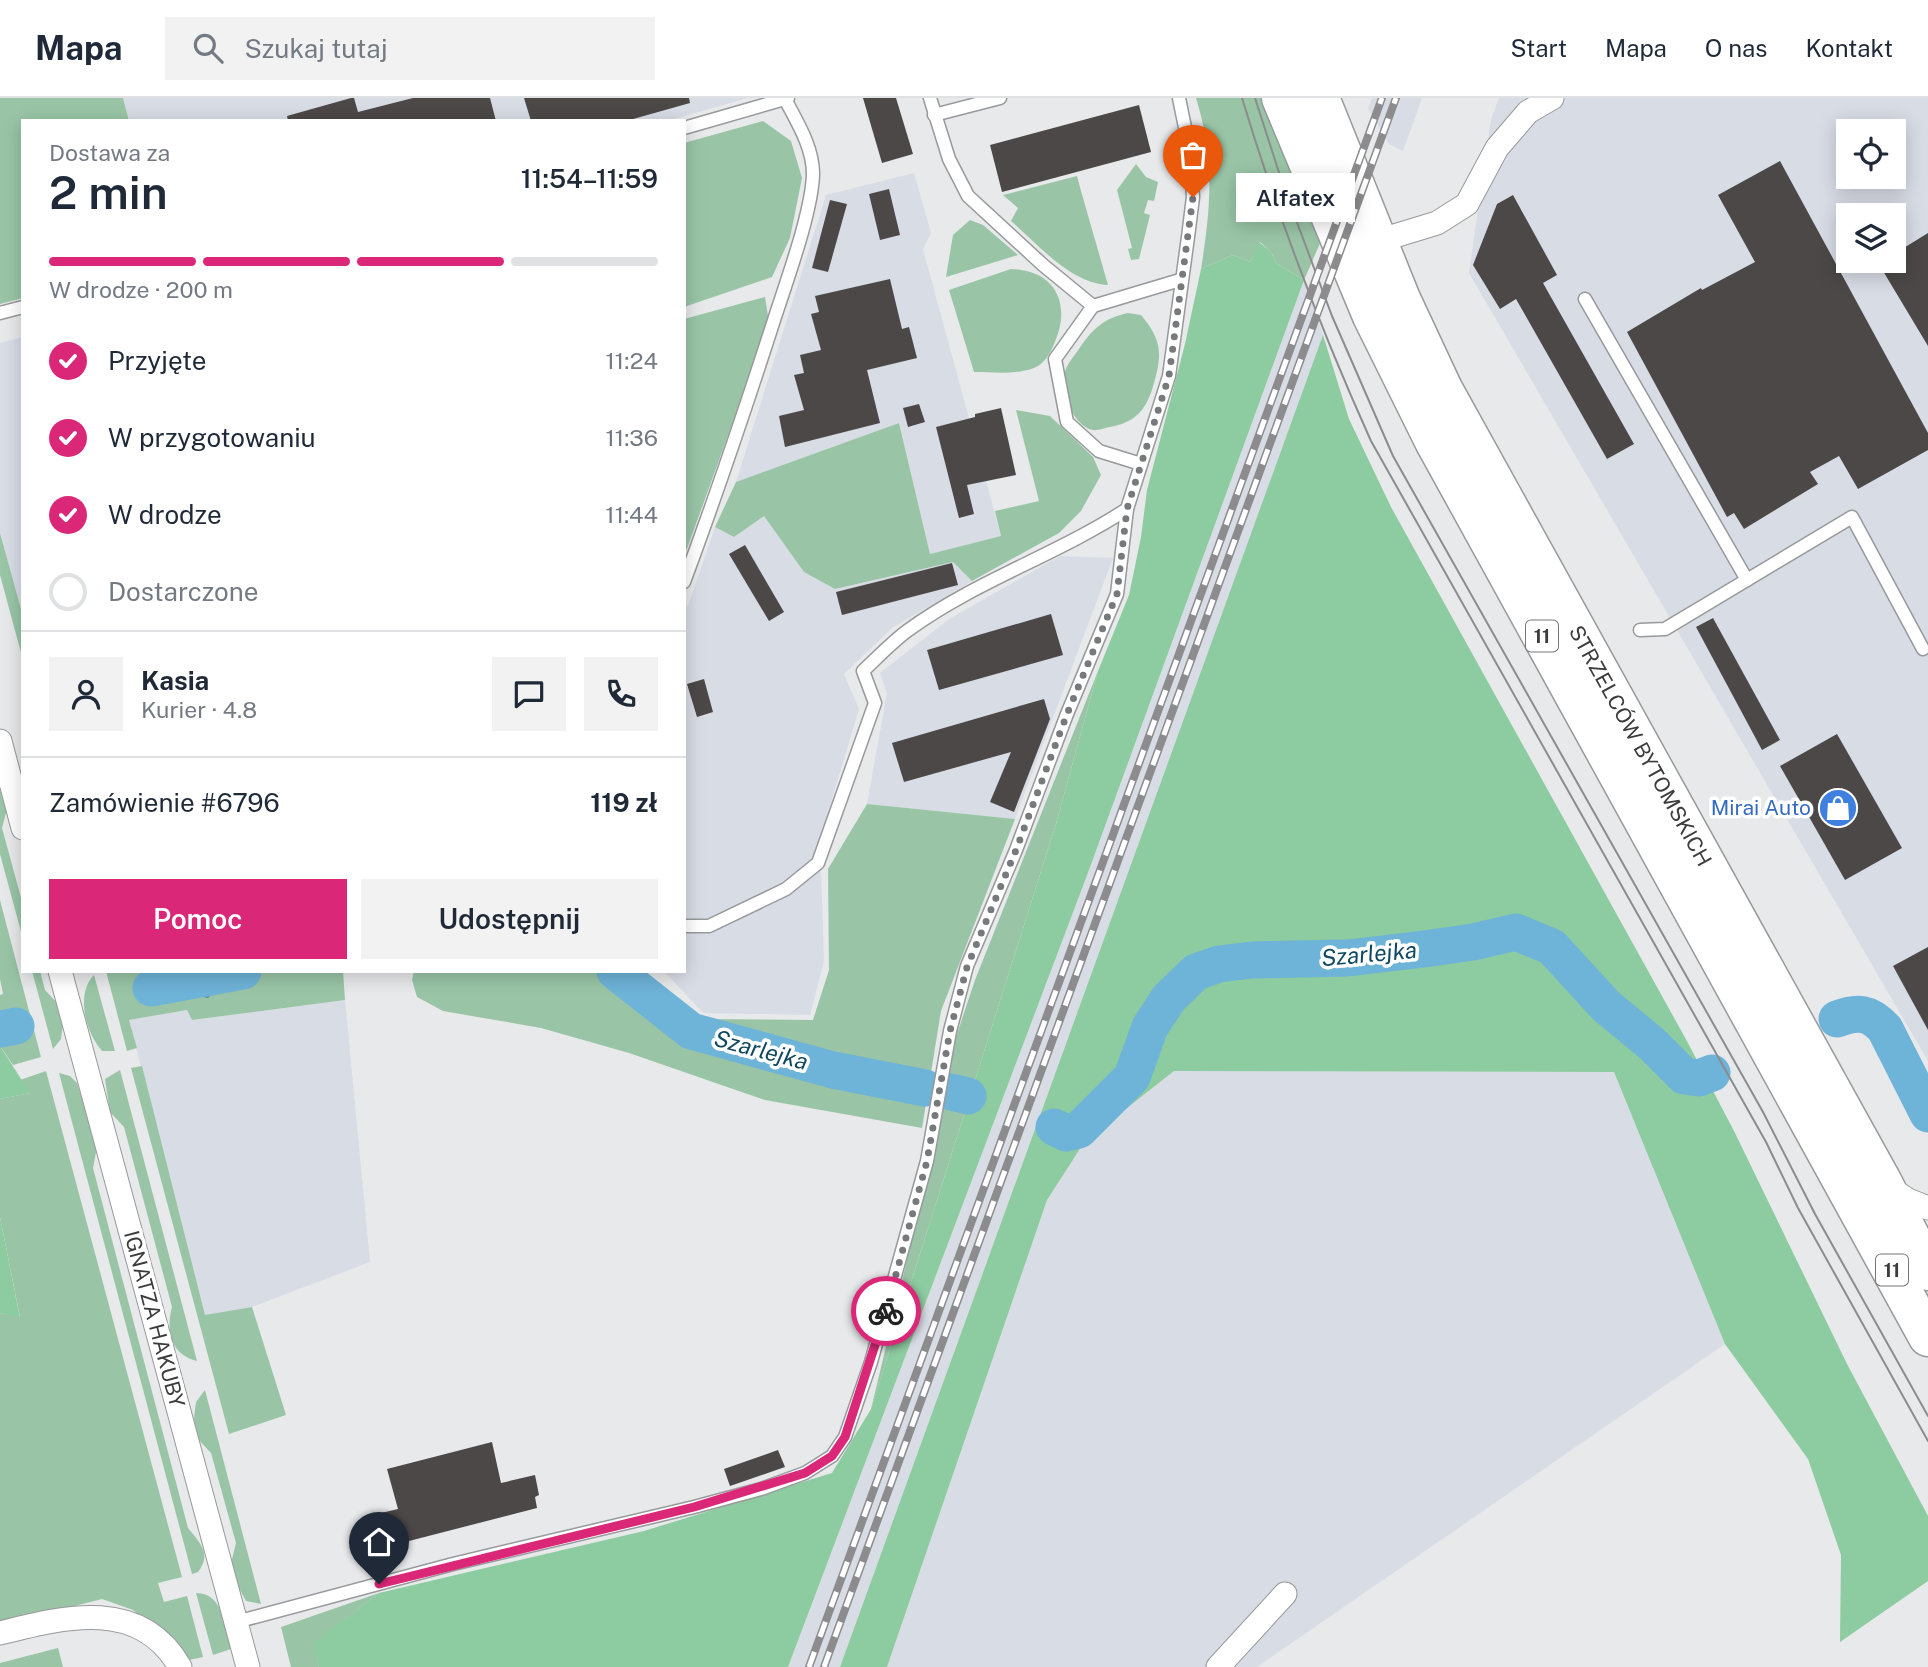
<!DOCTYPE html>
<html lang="pl">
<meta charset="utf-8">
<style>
:root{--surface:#fff;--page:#f2f2f3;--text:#1f2937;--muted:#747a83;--line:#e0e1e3;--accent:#db2777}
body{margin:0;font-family:"Public Sans",sans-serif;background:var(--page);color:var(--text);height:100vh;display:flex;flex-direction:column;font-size:26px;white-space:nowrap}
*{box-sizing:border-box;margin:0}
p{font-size:23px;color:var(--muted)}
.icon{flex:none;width:38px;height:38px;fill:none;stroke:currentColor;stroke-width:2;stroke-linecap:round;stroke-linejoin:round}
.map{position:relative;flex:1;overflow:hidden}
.details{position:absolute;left:21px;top:21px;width:665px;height:854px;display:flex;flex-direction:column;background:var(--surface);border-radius:0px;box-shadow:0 4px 18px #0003}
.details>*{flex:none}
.fabs{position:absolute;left:1836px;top:21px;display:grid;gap:14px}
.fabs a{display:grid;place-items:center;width:70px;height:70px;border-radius:0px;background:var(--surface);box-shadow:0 4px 18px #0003;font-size:35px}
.pin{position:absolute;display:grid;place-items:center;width:60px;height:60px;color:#fff;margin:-72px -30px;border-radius:50% 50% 50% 0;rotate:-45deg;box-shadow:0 0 7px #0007}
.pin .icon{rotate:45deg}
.courier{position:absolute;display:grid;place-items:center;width:70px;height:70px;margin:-35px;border:5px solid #db2777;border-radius:50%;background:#fff;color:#222;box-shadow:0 2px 9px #0007}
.bubble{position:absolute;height:49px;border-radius:0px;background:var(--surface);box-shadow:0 4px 18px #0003;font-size:23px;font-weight:600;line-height:49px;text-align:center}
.headline em{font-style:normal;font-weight:600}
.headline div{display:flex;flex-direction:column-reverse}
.headline{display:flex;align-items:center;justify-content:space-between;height:119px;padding:0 28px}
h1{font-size:46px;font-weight:600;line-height:52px}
.bar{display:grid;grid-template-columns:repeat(4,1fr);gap:10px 7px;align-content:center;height:84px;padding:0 28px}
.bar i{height:9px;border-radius:5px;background:var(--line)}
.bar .selected{background:var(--accent)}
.bar p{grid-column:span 4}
.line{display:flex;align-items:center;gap:18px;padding:0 28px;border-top:2px solid var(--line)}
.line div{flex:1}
.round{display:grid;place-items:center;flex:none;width:74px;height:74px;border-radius:0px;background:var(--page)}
ol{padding:0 28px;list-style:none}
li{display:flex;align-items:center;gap:21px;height:77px}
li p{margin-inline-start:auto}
li .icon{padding:7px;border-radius:50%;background:var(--accent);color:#fff;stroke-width:4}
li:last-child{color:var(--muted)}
li i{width:38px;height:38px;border:4px solid var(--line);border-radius:50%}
.button{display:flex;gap:14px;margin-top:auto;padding:14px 28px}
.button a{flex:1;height:80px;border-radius:0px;background:var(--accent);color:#fff;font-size:28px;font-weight:600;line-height:80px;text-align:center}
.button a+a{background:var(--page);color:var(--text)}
header{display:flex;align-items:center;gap:42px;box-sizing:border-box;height:98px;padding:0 35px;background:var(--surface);border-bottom:2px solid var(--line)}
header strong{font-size:33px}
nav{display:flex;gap:38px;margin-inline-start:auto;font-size:24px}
.search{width:490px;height:63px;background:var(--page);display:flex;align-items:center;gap:18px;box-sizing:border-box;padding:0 24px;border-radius:0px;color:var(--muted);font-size:26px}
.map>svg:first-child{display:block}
.built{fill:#d8dce5;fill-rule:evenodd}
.green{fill:#99c5a6}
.forest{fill:#8dcba0}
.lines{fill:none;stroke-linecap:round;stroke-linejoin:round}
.stream{stroke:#5f8faa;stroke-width:6}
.river{stroke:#6eb3d8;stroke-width:37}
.building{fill:#4b4847}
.service-casing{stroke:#98999b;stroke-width:15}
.minor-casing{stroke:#98999b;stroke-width:25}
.trunk-casing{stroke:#98999b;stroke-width:41}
.service{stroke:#fff;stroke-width:12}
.minor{stroke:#fff;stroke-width:23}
.trunk{stroke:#fff;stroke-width:38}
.tram{stroke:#8c8c8e;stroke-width:2}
.rail-casing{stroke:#8c8c8e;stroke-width:8}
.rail{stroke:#fff;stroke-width:5;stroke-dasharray:16;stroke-linecap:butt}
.done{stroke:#78797a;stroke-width:7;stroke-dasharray:0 12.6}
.route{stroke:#db2777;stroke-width:9}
.labels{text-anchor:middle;stroke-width:7;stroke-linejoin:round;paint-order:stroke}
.shield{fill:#fff;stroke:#767677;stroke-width:2}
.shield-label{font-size:19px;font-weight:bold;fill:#3c3c3d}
.street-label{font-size:21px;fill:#3c3c3d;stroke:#fff}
.shop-label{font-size:21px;fill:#366cbe;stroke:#fff;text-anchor:end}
.water-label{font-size:23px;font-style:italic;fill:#104862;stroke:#fff}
</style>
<header>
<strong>Mapa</strong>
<div class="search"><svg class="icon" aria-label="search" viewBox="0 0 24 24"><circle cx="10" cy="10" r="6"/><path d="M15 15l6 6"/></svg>Szukaj tutaj</div>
<nav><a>Start</a><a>Mapa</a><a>O nas</a><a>Kontakt</a></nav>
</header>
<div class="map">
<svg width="1928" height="1569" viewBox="0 0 1928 1569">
<rect width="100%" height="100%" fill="#e8e9eb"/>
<!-- built -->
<g class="built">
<path d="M123,0h625l-81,23h-538z"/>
<path d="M1372,0h50l-19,53 -14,-7 -21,-36z"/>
<path d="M1499,0h429v963l-459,-788 22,-154zM1848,33h46v46h-46zM1848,117h46v46h-46z"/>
<path d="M914,75l17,60 -8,16 78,287 -71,18 -31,-131 -163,59 90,-287z"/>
<path d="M1304,182l19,55 -483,1332h-52l301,-797z"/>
<path d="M23,239v279l-23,-83v-190z"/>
<path d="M764,418l40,56 31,17 118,-27 19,19 -80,47 -48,46 15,35 -39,130 4,122 -14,54 -107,-2 -39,-42h20v-366l4,1 27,-79 19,10z"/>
<path d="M1060,458l53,2 -98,261 -148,-15 20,-111 -7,-20 69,-54z"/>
<path d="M345,902l25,262 -118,45 -47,9 -76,-296 58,-10 6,10z"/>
<path d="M1174,973l440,1 111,272 -468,323h-370l160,-467 38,-59z"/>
</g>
<!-- green -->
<g class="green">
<path d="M0,0h123l6,23h-106v177l-23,6z"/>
<path d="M1196,0h77l52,134 -21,48 -28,-17 -5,-11 -11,-10 -10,20 -17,-7 -32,14c10,-62 14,-110 -5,-171z"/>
<path d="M763,23l28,20 11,37 -12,60 -18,39 -88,30v-164z"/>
<path d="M1136,66l10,13 12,5 -4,19 -6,-1 -4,13 6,2 -11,44 -8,1 -3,-11 4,-1 -15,-58z"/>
<path d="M1077,78l4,15 27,94c-38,-2 -69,-40 -97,-64l7,-13 -15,-13z"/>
<path d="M970,122l13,5 35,30 -72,22 7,-42z"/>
<path d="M1011,171c45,1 61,36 43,75 -4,10 -10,20 -20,24 -19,7 -40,4 -60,4l-25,-82z"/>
<path d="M765,199l4,25 -85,235v-238z"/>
<path d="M1128,215l13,2c20,24 22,38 13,68 -7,26 -18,40 -45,44 -4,1 -12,4 -16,3 -21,-4 -32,-40 -28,-58 2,-8 9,-16 14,-23 13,-20 25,-31 49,-36z"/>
<path d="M1016,312l34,6 43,41 8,18 -20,36 -22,22 -87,48 -19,-19 -118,27 -31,-17 -40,-56 -30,21 -19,-10 21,-45 163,-59 31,131 71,-18 -6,-25 44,-10z"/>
<path d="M0,435l23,83v44l-23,-85z"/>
<path d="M1098,573l-42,153 -185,585 69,-286 15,-83 20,-60z"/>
<path d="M0,692l7,19 -5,19 21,77v34l-23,-85z"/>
<path d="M867,706l148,15 -74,192 -19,117 -157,-28 -136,-47 -88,-25 -98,-17 -26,-14 -5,-17 2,-9h230l57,48 112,1 16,-50 -1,-101z"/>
<path d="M0,802l41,157 -28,8 -13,-19v-51l3,-1 -3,-15z"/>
<path d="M32,873h8l5,19 14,15 4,19 -2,15 -8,10z"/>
<path d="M106,873h237l2,29 -153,20 -5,-10 -58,10 8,28 -10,3z"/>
<path d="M94,877l21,76h-13c-16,-18 -27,-57 -8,-76z"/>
<path d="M142,968l63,249 47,-8 34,108 -57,19 -98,-366z"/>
<path d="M120,972l77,291c-27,-7 -31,-31 -25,-54l-48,-180 -14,-15 -5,-33z"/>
<path d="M46,973l136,506 -24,6 6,19 23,-6 16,61 -14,3 -56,-50 -31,-11 -102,26v-312l20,4 -20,-100v-118l30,-6 -10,-13z"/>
<path d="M59,975l11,3 7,7 20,64 -4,21 95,360c12,15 24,26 10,44l-6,2z"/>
<path d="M205,1292l56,214 -15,-3 -13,-24 -2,-14 5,-20 -25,-90 -14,-15 -3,-20 2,-16z"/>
<path d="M196,1495c28,0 29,35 35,56l-18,6z"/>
<path d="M379,1495l-65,50 5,24h-28l-10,-40z"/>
<path d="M58,1550l5,19h-63v-4z"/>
</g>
<!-- forest -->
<g class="forest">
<path d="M1259,144l12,10 5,11 28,17 -215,590 -301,797h-469l-6,-24 66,-50 265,-62 188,-58 39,-64 185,-585 42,-153 31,-76 12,-58 6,-47 38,-146 16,-75 32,-14 17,7z"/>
<path d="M1323,237l26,84 42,88 297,536 47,90 112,231 81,152v65l-88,61 1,-87 -33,-96 -83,-115 -111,-272 -440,-1 -89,70 -38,59 -160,467h-47z"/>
<path d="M0,948l30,47 -30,6z"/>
<path d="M0,1119l20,101 -20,-5z"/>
</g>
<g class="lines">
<!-- stream -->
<path class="stream" d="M207,897l3,-18"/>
<!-- river -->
<g class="river">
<path d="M615,873l76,60 142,39 92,18"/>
<path d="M151,890l92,-17"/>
<path d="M1837,921c20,-8 33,-7 48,10l43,85"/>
<path d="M0,931l16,-3"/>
<path d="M951,994l17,4"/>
<path d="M1054,1029l12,6 13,-3 53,-53 18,-50 19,-29 27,-26 23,-8 33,-4 96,-2 76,-9 49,-7 43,-10 36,15 54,59 46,38 32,32 15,2 13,-5"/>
</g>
</g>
<!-- building -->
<g class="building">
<path d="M351,0h3l4,14 55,-14h77l6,23h-208l-1,-5z"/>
<path d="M524,0h165l1,5 -64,18h-95z"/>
<path d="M863,0h33l17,56 -31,9z"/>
<path d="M1139,7l12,47 -149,40 -12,-47z"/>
<path d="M1780,63l148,272v17l-70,39 -19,-33 -29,16 8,12 -74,45 -10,-16 -7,4 -100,-185 74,-44 1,2 53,-28 -37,-67z"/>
<path d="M889,91l11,46 -20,5 -11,-46z"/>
<path d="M1513,97l44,80 -14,8 91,161 -27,15 -91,-160 -16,10 -27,-44 24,-61z"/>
<path d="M830,102l17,4 -19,68 -16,-4z"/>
<path d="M1928,135v113l-51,-85h17v-7z"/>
<path d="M890,181l12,50 7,-2 8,31 -50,12 13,53 -95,24 -6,-31 25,-6 -10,-35 10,-2 -4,-18 21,-5 -10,-36 8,-2 -4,-16z"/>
<path d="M919,306l6,18 -17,5 -5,-19z"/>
<path d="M1001,310l15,67 -49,10 7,29 -15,4 -23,-91 39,-10v-3z"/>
<path d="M745,447l39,67 -15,9 -40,-67z"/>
<path d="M952,465l6,22 -116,30 -6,-23z"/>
<path d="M1051,516l12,41 -124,35 -12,-40z"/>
<path d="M1713,520l67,122 -18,10 -66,-123z"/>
<path d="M704,581l9,33 -16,5 -10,-33z"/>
<path d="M1044,601l6,20 -36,93 -24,-10 21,-50 -107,30 -12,-39z"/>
<path d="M1837,636l65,114 -57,32 -65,-114z"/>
<path d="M1928,849v83l-35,-64z"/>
<path d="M492,1344l9,41 34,-8 4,20 -4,2 2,11 -159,41 -3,-11 -5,1 -6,-22 34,-8 -11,-40z"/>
<path d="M778,1352l7,17 -55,19 -6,-17z"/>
</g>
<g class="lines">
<!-- service casing -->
<g class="service-casing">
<g id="service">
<path d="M930,0l19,61 19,37 75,69 50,41 87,-26"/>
<path d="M934,17l66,-17"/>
<path d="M684,30l104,-30"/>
<path d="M1585,201l162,281"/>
<path d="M1093,208l-38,53 12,63 32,29 42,13"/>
<path d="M0,215l23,-6"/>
<path d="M684,484c33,-89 63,-178 92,-268 12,-37 36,-103 37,-140 0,-27 -16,-52 -28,-75"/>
<path d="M1640,532l25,-1 187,-112 71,132"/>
<path d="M684,828h25l77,-37 32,-26 57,-160 -12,-32c14,-13 28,-28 44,-40 68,-50 150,-76 220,-122"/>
<path d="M236,1524l217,-58 241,-57 67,-18 44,-16 27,-17 13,-19 26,-75 56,-201 23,-130 17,-65 49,-116 51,-136 50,-120 10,-85 42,-133 19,-139 5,-40 -3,-45 -11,-54"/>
</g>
</g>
<!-- minor casing -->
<g class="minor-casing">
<g id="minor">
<path d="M1378,143l59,-18 30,-19 30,-56 31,-36 24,-14"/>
<path d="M0,643l23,87"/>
<path d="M60,873l188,696"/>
<path d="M1891,1091l17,11 20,8"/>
<path d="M0,1535c64,-16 140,-36 180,34"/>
<path d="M1218,1569l67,-73"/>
</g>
</g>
<!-- trunk casing -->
<g class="trunk-casing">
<g id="trunk">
<path d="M1281,0l91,218 62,125 494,896"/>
<path d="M1320,0l81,201 42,90 440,794 45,88"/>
</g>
</g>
<!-- service -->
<use href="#service" class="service"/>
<!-- minor -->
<use href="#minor" class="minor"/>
<!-- trunk -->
<use href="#trunk" class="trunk"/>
<!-- tram -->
<g class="tram">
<path d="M1242,0c35,116 79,232 129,343l395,701 32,66 130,233"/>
<path d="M1255,0l28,87 49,131 61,140 370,656 52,102 113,202"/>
</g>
<!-- rail casing -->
<g class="rail-casing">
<g id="rail">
<path d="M809,1569l573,-1569"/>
<path d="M824,1569l572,-1569"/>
</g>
</g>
<!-- rail -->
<use href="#rail" class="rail"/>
</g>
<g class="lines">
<!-- done -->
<path class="done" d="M886,1213l41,-150 23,-130 17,-64 49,-117 51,-136 50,-120 10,-85 42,-133 24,-179"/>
<!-- route -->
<path class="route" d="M379,1486l315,-77 111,-34 27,-17 13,-19 41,-126"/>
</g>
<!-- icons -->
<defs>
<g id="shop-disc" transform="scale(2.0125)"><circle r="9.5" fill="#3f7fe0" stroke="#fff"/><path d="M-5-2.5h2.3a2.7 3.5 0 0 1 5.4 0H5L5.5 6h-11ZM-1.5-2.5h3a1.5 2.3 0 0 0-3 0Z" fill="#fff"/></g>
</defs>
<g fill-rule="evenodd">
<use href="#shop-disc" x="1838" y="710"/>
</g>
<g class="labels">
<!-- shield labels -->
<g class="shield">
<rect x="1526" y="522.5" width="32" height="31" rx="5"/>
<rect x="1876" y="1156.5" width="32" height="31" rx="5"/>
</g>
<g class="shield-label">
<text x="1542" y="545">11</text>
<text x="1892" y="1179">11</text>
</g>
<!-- street labels -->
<g class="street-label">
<text transform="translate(1640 648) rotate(61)" y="7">STRZELCÓW BYTOMSKICH</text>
<text transform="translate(154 1221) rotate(75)" y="7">IGNATZA HAKUBY</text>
</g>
<!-- shop labels -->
<g class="shop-label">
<text x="1811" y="717">Mirai Auto</text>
</g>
<!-- water labels -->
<g class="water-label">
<text transform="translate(1369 856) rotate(-5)" y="8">Szarlejka</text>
<text transform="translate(761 952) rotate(15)" y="8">Szarlejka</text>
</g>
</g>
</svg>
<div class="fabs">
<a><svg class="icon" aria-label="locate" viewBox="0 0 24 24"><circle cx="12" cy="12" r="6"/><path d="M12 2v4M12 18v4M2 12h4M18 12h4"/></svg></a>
<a><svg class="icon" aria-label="layers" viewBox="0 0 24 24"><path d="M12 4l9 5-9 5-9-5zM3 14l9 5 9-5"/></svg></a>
</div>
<div class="pin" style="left:1193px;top:99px;background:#ea580c"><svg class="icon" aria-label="bag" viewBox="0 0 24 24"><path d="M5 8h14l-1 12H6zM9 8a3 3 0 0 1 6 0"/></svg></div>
<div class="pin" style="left:379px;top:1486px;background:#1f2937"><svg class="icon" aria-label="home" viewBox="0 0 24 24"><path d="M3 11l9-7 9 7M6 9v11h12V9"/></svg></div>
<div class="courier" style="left:886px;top:1213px"><svg class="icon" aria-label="bike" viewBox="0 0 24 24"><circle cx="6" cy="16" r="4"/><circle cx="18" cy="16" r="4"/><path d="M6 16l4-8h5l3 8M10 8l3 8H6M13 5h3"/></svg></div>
<div class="bubble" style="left:1236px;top:75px;width:119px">Alfatex</div>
<section class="details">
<div class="headline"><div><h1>2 min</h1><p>Dostawa za</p></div><em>11:54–11:59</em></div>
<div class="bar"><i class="selected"></i><i class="selected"></i><i class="selected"></i><i></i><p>W drodze · 200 m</p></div>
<ol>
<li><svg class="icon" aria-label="check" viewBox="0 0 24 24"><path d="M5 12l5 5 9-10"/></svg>Przyjęte<p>11:24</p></li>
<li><svg class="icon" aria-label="check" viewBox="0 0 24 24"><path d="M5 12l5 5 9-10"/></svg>W przygotowaniu<p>11:36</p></li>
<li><svg class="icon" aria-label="check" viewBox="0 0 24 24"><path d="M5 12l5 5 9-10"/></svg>W drodze<p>11:44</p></li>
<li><i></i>Dostarczone</li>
</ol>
<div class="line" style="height:126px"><a class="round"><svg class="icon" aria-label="person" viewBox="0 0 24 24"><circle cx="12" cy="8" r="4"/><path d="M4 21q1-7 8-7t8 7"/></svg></a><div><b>Kasia</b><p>Kurier · 4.8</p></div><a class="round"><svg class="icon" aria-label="chat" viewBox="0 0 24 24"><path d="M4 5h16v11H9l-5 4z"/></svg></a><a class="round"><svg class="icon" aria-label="phone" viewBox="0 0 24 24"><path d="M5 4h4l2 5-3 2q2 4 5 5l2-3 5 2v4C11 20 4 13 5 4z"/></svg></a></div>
<div class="line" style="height:91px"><div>Zamówienie #6796</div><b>119 zł</b></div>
<div class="button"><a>Pomoc</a><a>Udostępnij</a></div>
</section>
</div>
